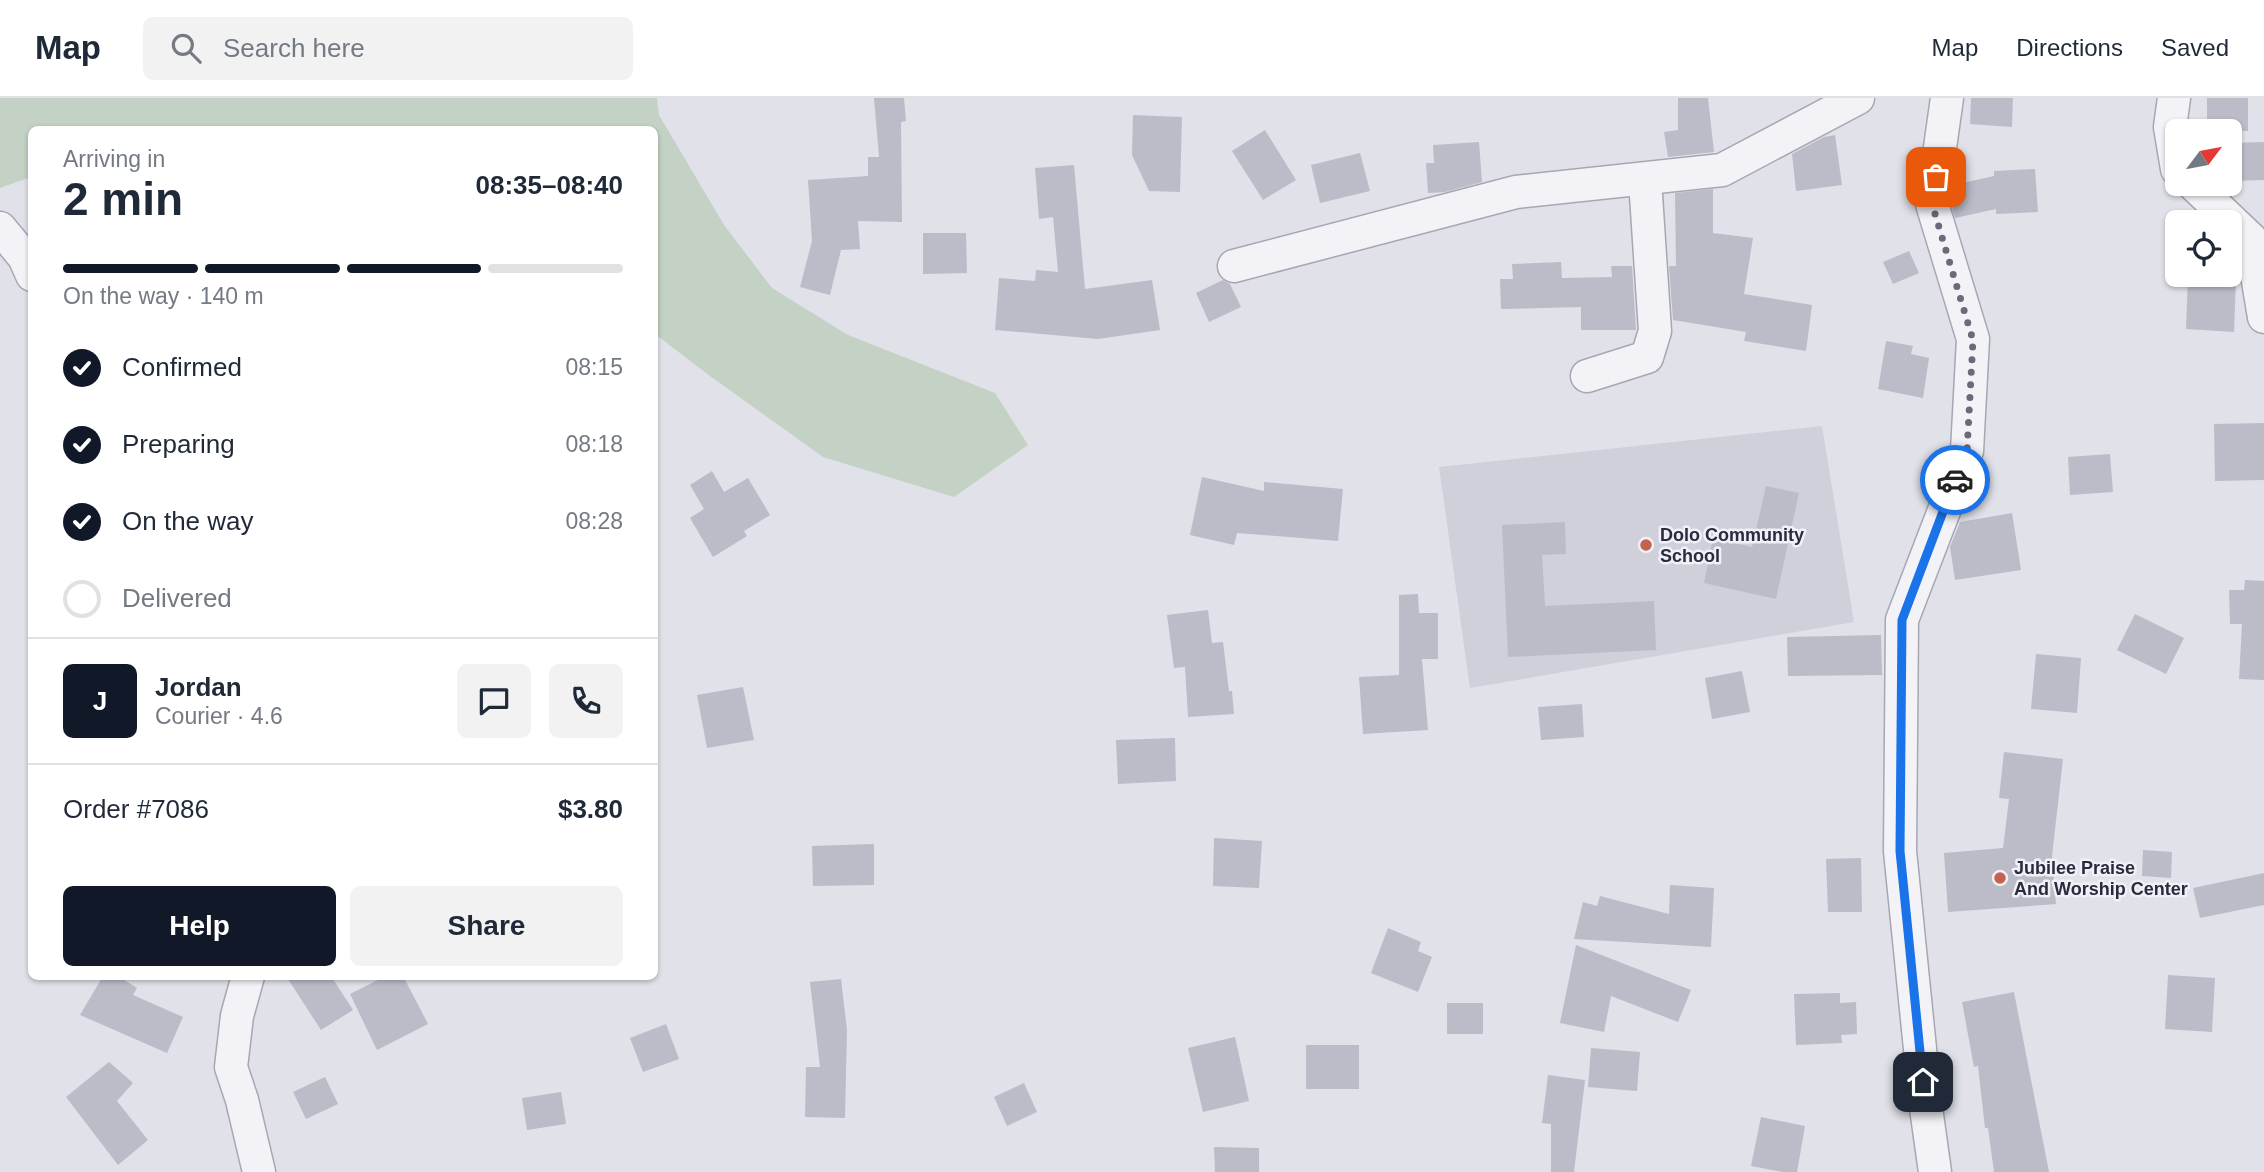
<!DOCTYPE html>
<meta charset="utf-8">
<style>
:root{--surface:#fff;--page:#f2f2f3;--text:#1f2937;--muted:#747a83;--line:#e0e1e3;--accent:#111827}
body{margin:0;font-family:Arial,sans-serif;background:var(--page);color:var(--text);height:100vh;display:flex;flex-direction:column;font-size:26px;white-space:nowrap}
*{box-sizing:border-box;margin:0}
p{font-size:23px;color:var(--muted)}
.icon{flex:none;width:38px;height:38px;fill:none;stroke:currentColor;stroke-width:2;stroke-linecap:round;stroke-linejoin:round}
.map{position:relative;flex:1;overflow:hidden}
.sheet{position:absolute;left:28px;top:28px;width:630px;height:854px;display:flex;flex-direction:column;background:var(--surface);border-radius:10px;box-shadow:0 2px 5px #0004}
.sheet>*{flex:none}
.needle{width:46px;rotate:58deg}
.controls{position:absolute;left:2165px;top:21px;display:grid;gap:14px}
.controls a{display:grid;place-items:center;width:77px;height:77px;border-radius:10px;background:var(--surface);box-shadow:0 2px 5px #0004;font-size:35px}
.pin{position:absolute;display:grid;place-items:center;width:60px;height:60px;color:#fff;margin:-30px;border-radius:14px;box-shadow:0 4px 10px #0006}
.courier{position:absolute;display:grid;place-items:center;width:70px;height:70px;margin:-35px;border:5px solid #1a73e8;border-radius:50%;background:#fff;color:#222;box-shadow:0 2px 9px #0007}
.head em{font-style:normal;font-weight:700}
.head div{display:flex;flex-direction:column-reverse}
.head{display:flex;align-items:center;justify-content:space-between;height:119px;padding:0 35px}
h1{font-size:46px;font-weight:700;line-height:52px}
.bar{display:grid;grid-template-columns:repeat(4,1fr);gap:10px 7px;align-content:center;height:84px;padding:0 35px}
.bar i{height:9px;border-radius:5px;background:var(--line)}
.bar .selected{background:var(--accent)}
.bar p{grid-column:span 4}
.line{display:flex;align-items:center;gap:18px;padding:0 35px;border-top:2px solid var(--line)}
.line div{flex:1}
.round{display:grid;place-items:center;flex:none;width:74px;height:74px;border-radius:10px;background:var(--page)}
ol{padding:0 35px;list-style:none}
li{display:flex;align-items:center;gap:21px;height:77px}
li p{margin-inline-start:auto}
li .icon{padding:7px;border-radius:50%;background:var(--accent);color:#fff;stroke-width:4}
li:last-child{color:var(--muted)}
li i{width:38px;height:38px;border:4px solid var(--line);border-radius:50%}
.cta{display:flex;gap:14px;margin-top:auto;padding:14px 35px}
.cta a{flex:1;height:80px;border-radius:10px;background:var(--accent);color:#fff;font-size:28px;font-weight:700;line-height:80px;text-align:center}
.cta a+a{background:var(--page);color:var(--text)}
header{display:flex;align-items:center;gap:42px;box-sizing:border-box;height:98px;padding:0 35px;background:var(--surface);border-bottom:2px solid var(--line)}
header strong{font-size:33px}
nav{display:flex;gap:38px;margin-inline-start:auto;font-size:24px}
.search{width:490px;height:63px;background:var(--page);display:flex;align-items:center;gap:18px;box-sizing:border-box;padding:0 24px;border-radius:10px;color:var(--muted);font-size:26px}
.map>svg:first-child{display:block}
.built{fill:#cfd0da}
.green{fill:#c3d2c4}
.building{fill:#bbbcc8}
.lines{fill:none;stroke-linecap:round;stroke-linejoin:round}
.street-casing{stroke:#a6a7b3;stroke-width:35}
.street{stroke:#f3f3f7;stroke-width:32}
.done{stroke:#6a6b7a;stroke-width:7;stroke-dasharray:0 12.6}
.route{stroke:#1a73e8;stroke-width:9}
.poi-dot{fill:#c5624f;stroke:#f0f1f6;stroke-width:2.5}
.labels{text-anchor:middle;stroke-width:5;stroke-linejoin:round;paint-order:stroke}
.poi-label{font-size:18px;font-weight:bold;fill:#2a2b3f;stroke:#f0f1f6;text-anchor:start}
</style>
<header>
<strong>Map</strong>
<div class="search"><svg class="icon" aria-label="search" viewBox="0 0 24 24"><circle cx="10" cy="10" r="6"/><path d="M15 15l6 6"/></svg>Search here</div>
<nav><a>Map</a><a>Directions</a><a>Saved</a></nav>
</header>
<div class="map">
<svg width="2264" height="1074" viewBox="0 0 2264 1074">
<rect width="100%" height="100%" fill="#e1e1e9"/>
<!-- built -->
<path class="built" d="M1822,328l32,196 -384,66 -31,-221z"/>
<!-- green -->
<path class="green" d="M0,0h657l2,17 65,110 48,63 76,47 147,58 33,52 -74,52 -131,-40 -113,-81 -55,-42 -1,-204h-622l-1,47 -31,11z"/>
<!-- building -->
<g class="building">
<path d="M874,0h30l2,23 -5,1 1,100 -44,-1 2,28 -19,1 -11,45 -30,-8 12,-46 -4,-61 60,-4v-19h11z"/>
<path d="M1678,0h30l6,54 -46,5 -4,-25 14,-2z"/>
<path d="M1971,0h42l-1,29 -42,-3z"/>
<rect x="2207" y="0" width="41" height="33"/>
<path d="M1133,17l49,2 -2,75 -31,-1 -17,-36z"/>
<path d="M1265,32l31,50 -33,20 -31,-49z"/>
<path d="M1835,37l7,50 -46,6 -4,-37 32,-17z"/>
<path d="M1479,44l3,40 -37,10 -17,1 -2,-30h8l-1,-18z"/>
<path d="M2264,44v38l-30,1 -1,-38z"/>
<path d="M1360,55l10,38 -50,12 -9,-38z"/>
<path d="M1074,67l11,124 67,-9 8,50 -62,9 -103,-9 4,-52 36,3 1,-11 22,2 -5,-55 -14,2 -4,-51z"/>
<path d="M2035,71l3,43 -42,2v-5l-41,9 -4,-15 2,-18 41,-9v-5z"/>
<path d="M1713,91v44l40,5 -9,56 68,11 -6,46 -62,-10 2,-9 -73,-12 -4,-54h7l-1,-73z"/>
<path d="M923,135h43l1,40 -44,1z"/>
<path d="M1909,153l10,22 -26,11 -10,-22z"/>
<path d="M1561,164l1,16 50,-1 -1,-11h21l4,64h-55v-23l-80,2 -1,-30h13l-1,-15z"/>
<path d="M2188,178l48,3 -2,53 -48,-3z"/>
<path d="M1223,182l7,4 11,23 -32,15 -13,-29z"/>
<path d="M1886,243l27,5 -2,8 18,4 -6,40 -45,-9z"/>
<path d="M2264,325v57l-49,1 -1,-57z"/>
<path d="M2110,356l3,38 -43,3 -2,-38z"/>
<path d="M712,373l12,21 24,-14 22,37 -26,16 3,5 -34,21 -23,-39 14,-9 -14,-24z"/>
<path d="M1202,379l62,14v-9l79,7 -5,52 -101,-8 -3,12 -44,-10z"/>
<path d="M1766,388l33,7 -23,106 -72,-16 9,-45 39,9z"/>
<path d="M2012,415l9,57 -66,10 -5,-33 10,-25z"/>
<path d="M1565,424l1,32 -24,1 3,51 109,-5 2,49 -148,7 -6,-132z"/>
<path d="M2245,482l19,1v99l-25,-1 3,-55h-12l-1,-34h15z"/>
<path d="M1418,496l1,19h19v46h-16l6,71 -65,4 -4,-57 40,-2v-80z"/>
<path d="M1208,512l4,33 11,-1 6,49h3l2,23 -46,3 -3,-50 -11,1 -7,-53z"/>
<path d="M2135,516l49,24 -18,36 -49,-24z"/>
<path d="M1881,537l1,40 -94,1 -1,-39z"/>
<path d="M2036,556l45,4 -4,55 -46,-4z"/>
<path d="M1742,573l8,41 -38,7 -7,-41z"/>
<path d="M743,589l11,53 -47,8 -10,-53z"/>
<path d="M1582,606l2,33 -43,3 -3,-33z"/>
<path d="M1175,640l1,43 -58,3 -2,-44z"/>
<path d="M2004,654l59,7 -11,97 4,48 -108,8 -4,-59 59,-5 6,-49 -10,-1z"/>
<path d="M1214,740l48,3 -3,47 -46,-2z"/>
<path d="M874,746v41l-61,1 -1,-40z"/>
<path d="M2143,752l29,2 -1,26 -29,-2z"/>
<path d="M1861,760l1,54h-34l-2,-53z"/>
<path d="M2264,775v32l-64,13 -7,-30z"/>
<path d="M1670,787l44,3 -3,59 -137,-8 9,-37 14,4 3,-10 69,18z"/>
<path d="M1388,830l33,14 -3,9 14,6 -14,35 -47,-19z"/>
<path d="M1576,847l115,45 -13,32 -67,-26 -7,36 -44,-9z"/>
<path d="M2168,877l47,3 -3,54 -47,-3z"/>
<path d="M103,878h15l19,12 -4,7 50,22 -16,36 -87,-38z"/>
<path d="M286,878h45l22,34 -32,20z"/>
<path d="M386,878h17l25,48 -51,26 -27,-56z"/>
<path d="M841,881l6,51 -2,88 -40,-1 1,-50h14l-10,-85z"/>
<path d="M2014,894l11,57 24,123h-55l-6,-44h-3l-7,-62 -4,1 -12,-65z"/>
<path d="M1840,895v10l16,-1 1,32 -16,1 1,8 -46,2 -2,-51z"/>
<rect x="1447" y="905" width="36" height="31"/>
<path d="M666,926l13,35 -36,13 -13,-34z"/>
<path d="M1235,939l14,64 -46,11 -15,-64z"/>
<rect x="1306" y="947" width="53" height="44"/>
<path d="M1591,950l49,4 -3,39 -49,-4z"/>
<path d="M109,964l24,21 -16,18 31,39 -30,25 -52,-68z"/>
<path d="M1548,977l37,5 -11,92h-23v-48l-9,-1z"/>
<path d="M325,979l13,27 -32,15 -13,-27z"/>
<path d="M1024,985l13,29 -30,14 -13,-29z"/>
<path d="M561,994l5,32 -39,6 -5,-32z"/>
<path d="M1761,1019l44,9 -8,46h-14l-32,-6z"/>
<path d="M1214,1049l45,1v24h-44z"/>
</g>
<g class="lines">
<!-- street casing -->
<g class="street-casing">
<g id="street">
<path d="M2174,0l-4,29 7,42"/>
<path d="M2193,86l58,55 13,78"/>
<path d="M0,130l24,29 8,18"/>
<path d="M1234,168l282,-74 206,-22 136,-72"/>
<path d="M1587,278l60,-19 8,-26 -10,-151"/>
<path d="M248,878l-11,40 -6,51 11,33 17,72"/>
<path d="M1935,1074l-9,-64 -26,-257 2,-231 65,-169 6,-112 -41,-135 15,-106"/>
</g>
</g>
<!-- street -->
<use href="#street" class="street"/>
</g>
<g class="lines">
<!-- done -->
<path class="done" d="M1936,79l-4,27 41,136 -6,111 -12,29"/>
<!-- route -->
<path class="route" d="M1923,984l-23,-231 2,-231 53,-140"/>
</g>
<!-- markers -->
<g class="poi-dot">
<circle cx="1646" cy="447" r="7"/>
<circle cx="2000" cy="780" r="7"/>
</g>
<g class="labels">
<!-- poi labels -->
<g class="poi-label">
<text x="1660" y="443">Dolo Community<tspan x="1660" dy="21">School</tspan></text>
<text x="2014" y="776">Jubilee Praise<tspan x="2014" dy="21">And Worship Center</tspan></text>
</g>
</g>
</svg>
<div class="controls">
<a><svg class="needle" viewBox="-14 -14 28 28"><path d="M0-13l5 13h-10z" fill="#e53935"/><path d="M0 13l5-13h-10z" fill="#747a83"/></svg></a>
<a><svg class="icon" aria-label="locate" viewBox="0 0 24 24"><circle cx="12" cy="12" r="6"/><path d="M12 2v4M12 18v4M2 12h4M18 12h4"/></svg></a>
</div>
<div class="pin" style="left:1936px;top:79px;background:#ea580c"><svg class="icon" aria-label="bag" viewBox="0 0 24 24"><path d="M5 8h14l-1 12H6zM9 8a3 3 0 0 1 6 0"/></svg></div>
<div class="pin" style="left:1923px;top:984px;background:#1f2937"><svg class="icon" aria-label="home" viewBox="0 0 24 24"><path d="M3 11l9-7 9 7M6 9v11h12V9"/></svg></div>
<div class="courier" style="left:1955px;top:382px"><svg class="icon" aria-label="car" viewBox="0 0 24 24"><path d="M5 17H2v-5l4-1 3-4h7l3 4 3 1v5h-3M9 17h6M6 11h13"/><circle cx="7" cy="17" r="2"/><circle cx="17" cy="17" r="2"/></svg></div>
<section class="sheet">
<div class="head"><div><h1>2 min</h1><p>Arriving in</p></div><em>08:35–08:40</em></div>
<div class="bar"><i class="selected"></i><i class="selected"></i><i class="selected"></i><i></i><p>On the way · 140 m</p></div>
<ol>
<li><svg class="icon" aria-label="check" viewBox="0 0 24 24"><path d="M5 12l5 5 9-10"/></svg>Confirmed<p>08:15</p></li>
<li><svg class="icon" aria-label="check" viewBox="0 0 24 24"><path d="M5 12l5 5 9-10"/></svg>Preparing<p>08:18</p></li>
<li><svg class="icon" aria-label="check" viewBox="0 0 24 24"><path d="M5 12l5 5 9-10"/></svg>On the way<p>08:28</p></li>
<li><i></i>Delivered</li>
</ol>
<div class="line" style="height:126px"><b class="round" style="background:var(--accent);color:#fff">J</b><div><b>Jordan</b><p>Courier · 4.6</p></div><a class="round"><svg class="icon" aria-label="chat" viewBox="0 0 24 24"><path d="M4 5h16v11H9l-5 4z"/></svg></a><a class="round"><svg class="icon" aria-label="phone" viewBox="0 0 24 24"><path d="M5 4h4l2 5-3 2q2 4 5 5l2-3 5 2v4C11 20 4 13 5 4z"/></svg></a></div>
<div class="line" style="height:91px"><div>Order #7086</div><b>$3.80</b></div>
<div class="cta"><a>Help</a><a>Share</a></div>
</section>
</div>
